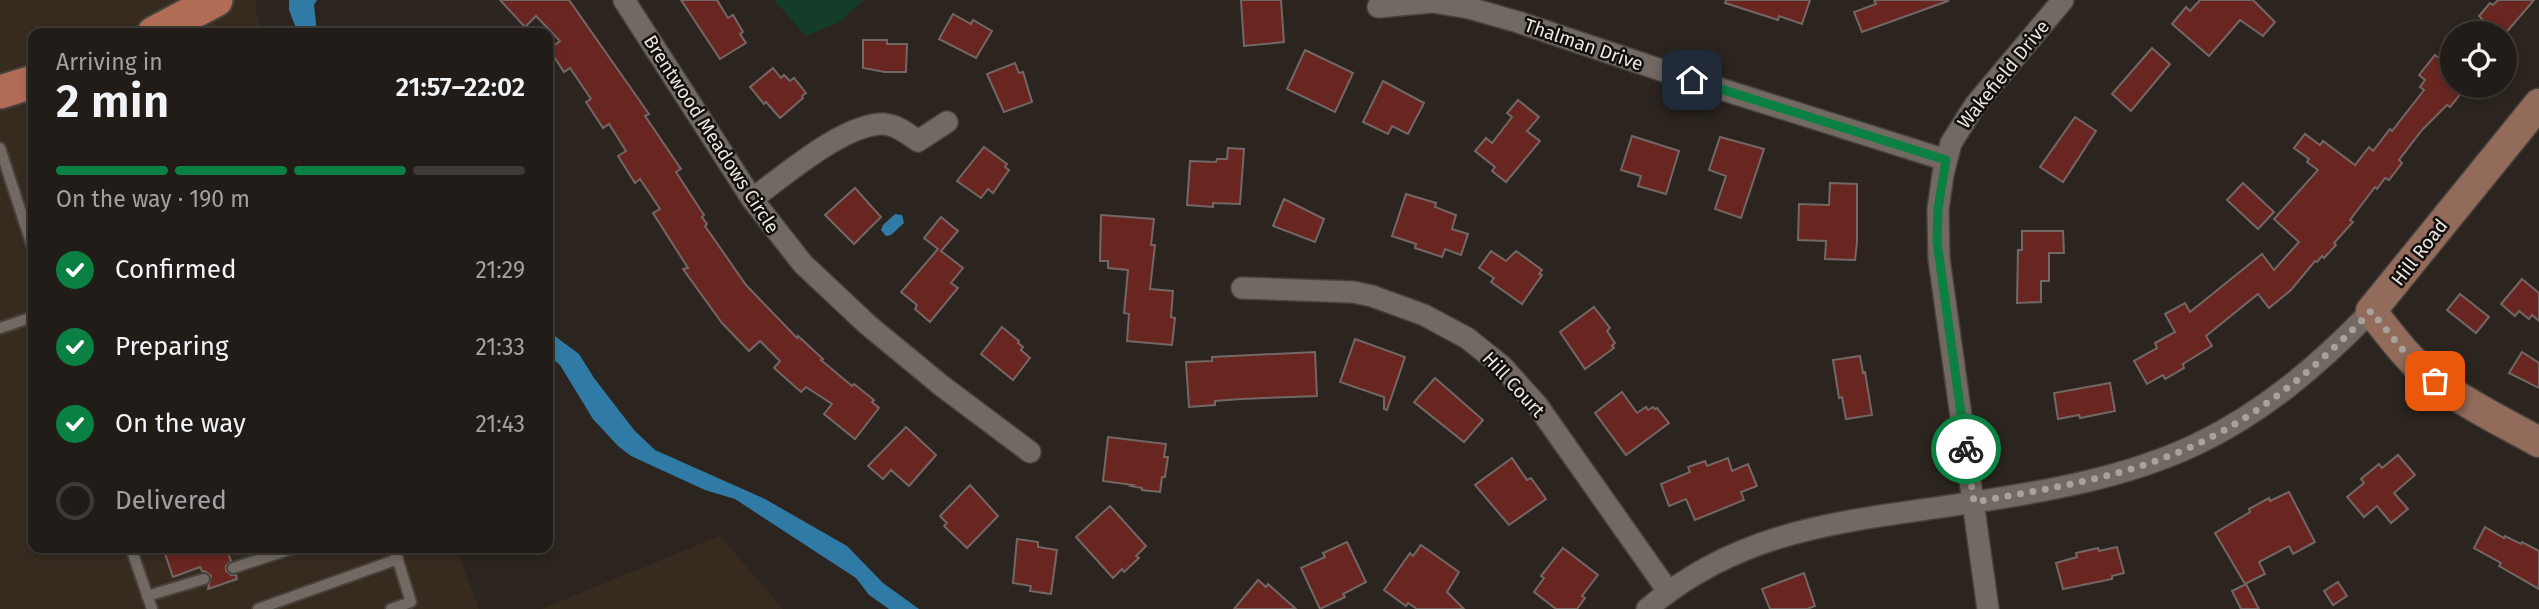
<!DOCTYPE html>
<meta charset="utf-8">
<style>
:root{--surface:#211c17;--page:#292520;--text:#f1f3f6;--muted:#a2a1a1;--line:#3e3a36;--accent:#0b8043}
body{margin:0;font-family:"Fira Sans",sans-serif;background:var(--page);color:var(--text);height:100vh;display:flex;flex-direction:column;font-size:26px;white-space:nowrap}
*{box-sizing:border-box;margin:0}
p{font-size:23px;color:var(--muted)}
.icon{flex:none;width:38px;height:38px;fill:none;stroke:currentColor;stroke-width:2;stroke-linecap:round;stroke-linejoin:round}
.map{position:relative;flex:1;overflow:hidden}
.panel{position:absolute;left:28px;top:28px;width:525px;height:525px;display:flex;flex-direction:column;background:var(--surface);border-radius:14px;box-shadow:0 4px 10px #0003,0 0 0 2px var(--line)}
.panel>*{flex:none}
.buttons{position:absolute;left:2440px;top:21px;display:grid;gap:14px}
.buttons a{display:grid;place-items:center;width:77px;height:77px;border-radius:50%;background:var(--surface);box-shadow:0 4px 10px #0003,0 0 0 2px var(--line);font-size:35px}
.pin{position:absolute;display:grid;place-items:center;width:60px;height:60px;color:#fff;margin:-30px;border-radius:14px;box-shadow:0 4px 10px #0006}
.courier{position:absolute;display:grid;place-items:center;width:70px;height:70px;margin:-35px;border:5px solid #0b8043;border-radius:50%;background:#fff;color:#222;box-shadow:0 2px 9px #0007}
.head em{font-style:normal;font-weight:600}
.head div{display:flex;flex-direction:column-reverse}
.head{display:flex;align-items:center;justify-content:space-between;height:119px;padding:0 28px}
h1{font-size:46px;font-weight:600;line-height:52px}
.bar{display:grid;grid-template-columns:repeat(4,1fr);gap:10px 7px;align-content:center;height:84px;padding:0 28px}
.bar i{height:9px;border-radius:5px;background:var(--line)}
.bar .selected{background:var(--accent)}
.bar p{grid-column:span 4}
ol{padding:0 28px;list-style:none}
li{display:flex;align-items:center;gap:21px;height:77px}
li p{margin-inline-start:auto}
li .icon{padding:7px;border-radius:50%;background:var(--accent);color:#fff;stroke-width:4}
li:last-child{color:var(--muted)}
li i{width:38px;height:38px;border:4px solid var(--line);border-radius:50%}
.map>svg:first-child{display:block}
.built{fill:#372b20}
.green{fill:#133d29}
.water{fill:#2f7ba5}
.building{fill:#692621;stroke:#736765;stroke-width:2}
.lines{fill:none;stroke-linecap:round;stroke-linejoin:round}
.lane-casing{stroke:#47423c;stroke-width:14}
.street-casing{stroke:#47423c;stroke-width:24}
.secondary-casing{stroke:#47423c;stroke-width:33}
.primary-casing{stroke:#47423c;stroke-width:37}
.lane{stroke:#726a62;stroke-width:10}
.street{stroke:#726a62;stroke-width:21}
.secondary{stroke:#926b5b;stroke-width:30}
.primary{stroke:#b16c55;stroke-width:33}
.done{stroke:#a7a29c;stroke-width:7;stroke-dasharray:0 12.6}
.route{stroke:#0b8043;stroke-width:9}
.labels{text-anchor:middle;stroke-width:5;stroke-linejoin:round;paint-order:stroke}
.street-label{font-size:19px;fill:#e9e5e0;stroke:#120f0c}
</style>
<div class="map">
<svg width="2539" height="609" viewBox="0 0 2539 609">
<rect width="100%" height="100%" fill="#2c251f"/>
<!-- built -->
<g class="built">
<path d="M0,0h256v13l7,20h-230v515h423l23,61h-479z"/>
<path d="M720,536l63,73h-242z"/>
</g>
<!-- green -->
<path class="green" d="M774,0h90l-25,22 -33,14z"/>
<!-- water -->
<g class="water">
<path d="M289,0h28l-3,5 3,28h-19l-9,-23z"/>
<path d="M895,214l7,1 2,8 -13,12 -5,1 -5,-6 2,-5z"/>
<path d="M548,331l31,23 15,24 40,52 21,20 110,49 82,47 36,37 36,26h-30l-20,-14 -13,-17 -121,-79 -30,-9 -74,-34 -13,-10 -25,-27 -33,-54 -12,-10z"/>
</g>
<!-- building -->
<g class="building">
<path d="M500,0h69l80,114 -4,2 36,53 -5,3 28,43 -2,2 5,7 -2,2 41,59 51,53 1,-2 25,23 -2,1 31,26 2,-2 20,16 -2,2 7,6 -24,31 -31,-25 8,-10 -26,-17 -5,5 -27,-24 6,-7 -20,-20 -11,10 -27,-28 -39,-54 5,-1 -35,-55 7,-4 -20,-30 -5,4 -17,-27 8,-5 -17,-27 -6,4 -17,-26 5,-3 -21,-31 -6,4 -15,-23 11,-8 -24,-25 -11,11z"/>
<path d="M681,0h36l11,18 5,-3 10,17 -3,2 6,9 -26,16z"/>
<path d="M1241,0h40l3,42 -40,4z"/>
<path d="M1726,0h84l-8,24 -23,-8 -1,4 -53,-17z"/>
<path d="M1874,0h73l1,1 -86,31 -8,-20 22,-8z"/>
<path d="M2200,0h53l22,22 -12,14 -23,-16 -31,36 -37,-32 14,-17 4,4z"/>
<path d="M2498,0h36l-30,35v-2h-34l12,-14 -3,-3 11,-13 3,2z"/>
<path d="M953,14l18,10 2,-4 19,11 -16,27 -37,-19z"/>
<path d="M863,40h24v4h20l-1,28h-21l-22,-4z"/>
<path d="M2152,48l18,16 -39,47 -19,-17z"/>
<path d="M1305,50l48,23 -18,39 -48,-23z"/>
<path d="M2435,55l17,13v18h15l-17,21 -3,-2 -25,25 -23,30 3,3 -13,17 -4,-2 -8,11 -2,-2 -25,33 3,2 -19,21 2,2 -12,13 -2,-2 -5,6 -2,-1 -24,29 -22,18 -11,-14 -52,42 6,10 -29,18 1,4 -19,11 -2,-4 -16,9 -13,-23 23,-13 -2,-5 20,-11 -10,-18 20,-11 5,9 72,-58 12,16 25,-28 -25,-23 44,-49 -11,-8 2,-3 -15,-11 11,-14 15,11 3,-4 32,24 14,-18 4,4 17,-22 2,2 32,-41 -4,-3 5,-7 -6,-5z"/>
<path d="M1015,63l4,10 4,-1 9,30 -28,10 -17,-38z"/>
<path d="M773,68l8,10 3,-3 6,6 4,-3 12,15 -4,3 1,2 -23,20 -14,-16 -2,2 -14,-17z"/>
<path d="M1383,81l41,22 -16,31 -16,-8 -4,8 -25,-12z"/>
<path d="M1518,100l21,17 -12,14 13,10 -34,41 -14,-11 3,-4 -20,-16 11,-13 6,5 20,-26 -5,-4z"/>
<path d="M2075,117l21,14 -33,51 -23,-15z"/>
<path d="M1632,136l47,15 -13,43 -28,-8 3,-10 -20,-6z"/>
<path d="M1720,137l44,12 -23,69 -26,-9 11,-33 -17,-6z"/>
<path d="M984,147l23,17 -2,3 4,3 -16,23 -5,-4 -7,9 -24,-17z"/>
<path d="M1228,148l16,1 -4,55 -27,-1v4l-26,-2 3,-44 26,1 1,-3h10z"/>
<path d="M1830,183l27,1v58l-2,18 -30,-1 1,-18 -28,-1 1,-36 30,1z"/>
<path d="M2243,183l31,29 -16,17 -31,-29z"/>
<path d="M855,188l26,29 -27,27 -29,-29z"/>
<path d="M1406,194l30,9 -1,4 21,8 -4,14 16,5 -7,21 -16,-6 -3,8 -27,-9 1,-4 -24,-8z"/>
<path d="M1284,199l40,20 -9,23 -42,-16z"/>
<path d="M1101,215l53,4 -3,26h4l-5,44 23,2 -2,26 4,1 -3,27 -45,-4 2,-27 -5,-1 4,-43 -20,-2v-7h-8z"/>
<path d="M941,217l17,14 -17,20 22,17 -12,15 7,5 -28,34 -15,-13 2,-4 -16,-13 37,-43 -14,-11z"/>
<path d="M2022,231h41l1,22h-15v28h-8v21l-24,1 1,-53h4z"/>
<path d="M1491,251l15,10 10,-10 26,19 -3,4 3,1 -20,29 -31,-22 3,-4 -15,-10z"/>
<path d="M2522,279l17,14v28l-7,-6 -3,4 -10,-8 -4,5 -14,-12z"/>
<path d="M2460,294l29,23 -13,16 -29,-23z"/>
<path d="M1594,307l16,21 -3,3 8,12 -3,3 2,2 -29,21 -25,-37z"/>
<path d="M1002,327l17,14 -1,2 5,4 -2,3 9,8 -17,22 -32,-26z"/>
<path d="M1355,339l50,18 -18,53 -3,-1v-12l-44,-15z"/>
<path d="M1315,352l2,44 -76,3 -26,2v4l-26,2 -3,-45 26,-1v-4z"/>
<path d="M2522,352l17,11v25l-30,-15z"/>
<path d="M1860,356l3,17 2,-1 7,43 -26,4 -4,-22 -3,1 -6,-38z"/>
<path d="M1435,378l48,42 -19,22 -50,-40z"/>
<path d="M2110,383l5,28 -35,7 -1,-3 -21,4 -4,-26z"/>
<path d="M1622,392l15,21 9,-6 2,3 5,-3 2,2 2,-1 12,15 -43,32 -31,-42z"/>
<path d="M906,427l30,28 -27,31 -18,-16 -8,9 -15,-13z"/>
<path d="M1108,437l58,7 -2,13h4l-3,20h-3l-2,15 -18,-2v-2l-11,-2 2,-1 -30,-4z"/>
<path d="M2398,455l17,20 -21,18 14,16 -17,14 -14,-17 -13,11 -17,-20 17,-14 -3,-4 18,-15 3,4z"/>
<path d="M1512,458l15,22 4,-2 15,21 -37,26 -34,-40z"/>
<path d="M1728,458l4,13 16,-7 9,22 -16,6 3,8 -49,20 -9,-21 -17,7 -8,-22 29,-12 -2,-5 17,-6 2,5z"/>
<path d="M970,485l28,31 -31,32 -23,-22 3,-3 -7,-7z"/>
<path d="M2289,492l26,50 -22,12 -4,-8 -30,16 6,12 -20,10 -30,-51 35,-21 -1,-3 20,-11 1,3z"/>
<path d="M1110,506l36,40 -10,10 3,2 -15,14 -2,-3 -9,9 -37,-41z"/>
<path d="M2485,527l19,11 1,-2 16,8 1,-2 17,9v38l-40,-23 2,-3 -27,-15z"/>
<path d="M1017,539l21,3v5l19,3 -6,44 -21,-3 1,-5 -18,-3z"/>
<path d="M1347,542l19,40 -23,12 2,3 -25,12 -19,-41 24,-11 -2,-4z"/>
<path d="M1421,545l38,27 -12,20 17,17h-47l-9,-6 -2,3 -22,-16 26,-37 3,3z"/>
<path d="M2117,547l7,26 -12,3v3l-49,10 -7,-26 21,-6 -1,-4 22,-5 1,3z"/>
<path d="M163,548h63l5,13 -5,5v5l5,4h5l1,4 -29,10 3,-13 -5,-4 -4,-1 -2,-4 -27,10z"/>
<path d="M1563,548l35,27 -16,21 3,2 -8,11h-21l-22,-17 10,-14 -3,-2z"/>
<path d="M1804,573l11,33 -8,3h-37l-8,-20z"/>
<path d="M1258,580l8,7 2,-3 28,25h-62z"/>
<path d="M2338,582l9,14 -14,9 -9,-14z"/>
<path d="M2246,584l13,25h-18l-9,-18z"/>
</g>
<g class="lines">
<!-- lane casing -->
<g class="lane-casing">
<g id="lane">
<path d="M0,148l33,101"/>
<path d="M0,328l33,-11"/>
<path d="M131,548l21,61"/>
<path d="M233,568l61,-20"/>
<path d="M147,596l57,-17"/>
<path d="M258,609l140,-50"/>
<path d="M391,609l20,-7 -17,-54"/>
</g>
</g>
<!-- street casing -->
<g class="street-casing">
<g id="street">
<path d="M624,0l128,199 51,65 65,61 74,61 88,66"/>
<path d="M1378,7l54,-5 37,6 49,14 149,50 279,88"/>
<path d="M752,199c32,-23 92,-76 132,-75 13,1 24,10 34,17l29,-19"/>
<path d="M1242,288l111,4 19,4 52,19 43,23 35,28 35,39 131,186"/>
<path d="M1647,609c98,-84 207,-88 328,-107 73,-11 152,-25 220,-57 68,-32 125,-81 176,-134"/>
<path d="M1988,609l-49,-350 -1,-50 5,-35 8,-31 24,-38 88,-105"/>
</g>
</g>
<!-- secondary casing -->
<g class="secondary-casing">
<path id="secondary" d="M2539,104l-168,207c18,22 35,46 57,64 33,27 73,46 111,67"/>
</g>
<!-- primary casing -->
<g class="primary-casing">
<g id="primary">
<path d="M154,33l62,-33"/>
<path d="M0,92l33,-10"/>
</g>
</g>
<!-- lane -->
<use href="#lane" class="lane"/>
<!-- street -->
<use href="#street" class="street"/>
<!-- secondary -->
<use href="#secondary" class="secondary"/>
<!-- primary -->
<use href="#primary" class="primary"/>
</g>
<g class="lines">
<!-- done -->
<path class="done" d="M1966,449l8,53c74,-13 152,-25 221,-57 68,-31 125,-81 176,-134l37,45 27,25"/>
<!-- route -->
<path class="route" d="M1692,80l254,80 -8,49 -1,33 29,207"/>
</g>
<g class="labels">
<!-- street labels -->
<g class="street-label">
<text transform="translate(1584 44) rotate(19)" y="7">Thalman Drive</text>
<text transform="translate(2003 74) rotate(-51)" y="7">Wakefield Drive</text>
<text transform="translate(712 134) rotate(57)" y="7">Brentwood Meadows Circle</text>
<text transform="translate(2419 252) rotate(-52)" y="7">Hill Road</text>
<text transform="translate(1514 384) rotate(47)" y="7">Hill Court</text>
</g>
</g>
</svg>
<div class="buttons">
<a><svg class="icon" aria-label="locate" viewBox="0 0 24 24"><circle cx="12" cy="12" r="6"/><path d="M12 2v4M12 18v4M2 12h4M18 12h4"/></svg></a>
</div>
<div class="pin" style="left:2435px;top:381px;background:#ea580c"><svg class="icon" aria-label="bag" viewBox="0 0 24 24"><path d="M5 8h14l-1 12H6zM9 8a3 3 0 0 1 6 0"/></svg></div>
<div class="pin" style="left:1692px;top:80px;background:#1f2937"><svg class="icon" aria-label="home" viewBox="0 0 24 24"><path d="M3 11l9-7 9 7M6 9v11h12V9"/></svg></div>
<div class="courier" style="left:1966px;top:449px"><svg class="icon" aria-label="bike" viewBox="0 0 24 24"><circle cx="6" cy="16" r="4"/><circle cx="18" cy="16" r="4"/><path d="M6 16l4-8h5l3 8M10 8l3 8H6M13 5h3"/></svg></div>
<section class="panel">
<div class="head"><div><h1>2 min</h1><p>Arriving in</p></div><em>21:57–22:02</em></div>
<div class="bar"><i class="selected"></i><i class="selected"></i><i class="selected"></i><i></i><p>On the way · 190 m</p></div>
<ol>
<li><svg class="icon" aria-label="check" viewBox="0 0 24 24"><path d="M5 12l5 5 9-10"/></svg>Confirmed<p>21:29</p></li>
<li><svg class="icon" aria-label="check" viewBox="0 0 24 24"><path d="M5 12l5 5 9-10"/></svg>Preparing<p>21:33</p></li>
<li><svg class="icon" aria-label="check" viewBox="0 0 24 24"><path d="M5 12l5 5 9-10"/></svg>On the way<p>21:43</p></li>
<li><i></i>Delivered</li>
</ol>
</section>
</div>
